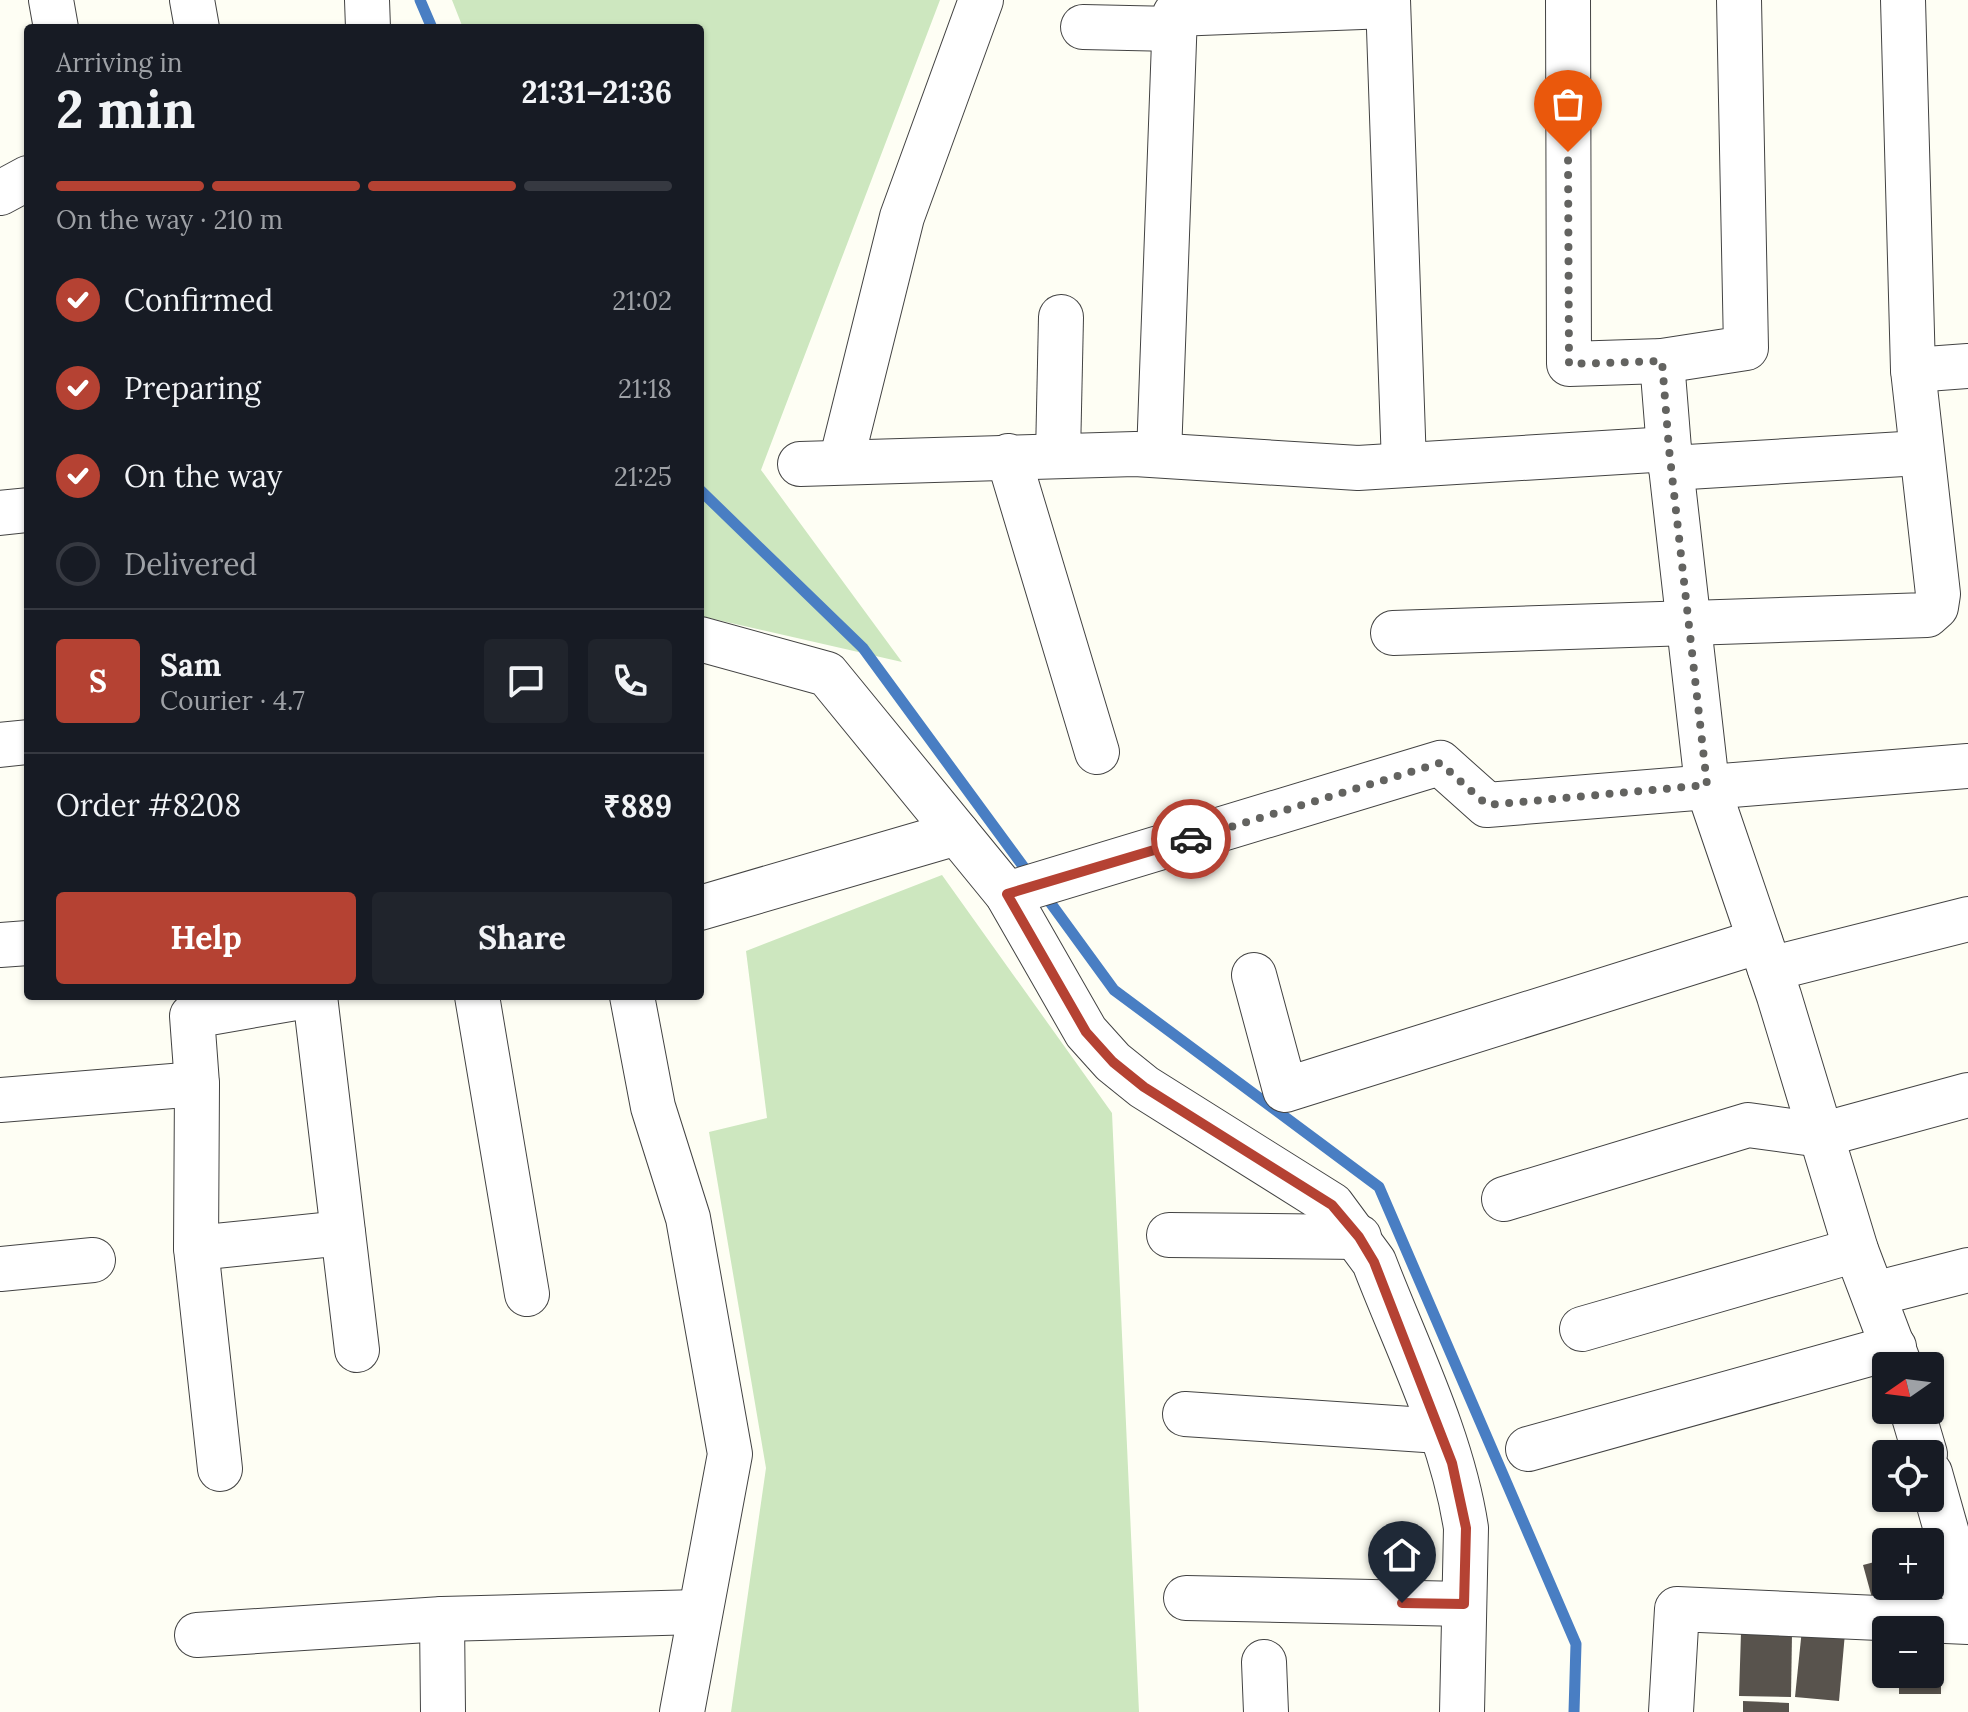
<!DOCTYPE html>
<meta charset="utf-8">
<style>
:root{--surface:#171b24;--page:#20242c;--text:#f1f3f6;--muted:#9ea1a6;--line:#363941;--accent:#b54233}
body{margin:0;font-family:Lora,serif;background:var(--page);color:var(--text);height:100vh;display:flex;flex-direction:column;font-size:30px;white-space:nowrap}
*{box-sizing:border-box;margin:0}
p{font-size:26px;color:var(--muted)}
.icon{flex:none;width:44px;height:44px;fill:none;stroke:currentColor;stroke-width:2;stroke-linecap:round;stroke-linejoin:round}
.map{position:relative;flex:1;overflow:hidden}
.side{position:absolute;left:24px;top:24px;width:680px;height:976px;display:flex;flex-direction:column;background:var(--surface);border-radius:8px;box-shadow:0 2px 6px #0004}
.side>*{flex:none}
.needle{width:52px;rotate:256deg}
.controls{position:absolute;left:1872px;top:1352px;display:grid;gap:16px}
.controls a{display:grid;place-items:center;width:72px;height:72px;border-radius:8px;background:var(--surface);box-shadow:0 2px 6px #0004;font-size:40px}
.pin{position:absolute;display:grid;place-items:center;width:68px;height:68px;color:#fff;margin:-82px -34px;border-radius:50% 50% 50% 0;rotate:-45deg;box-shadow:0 0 8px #0007}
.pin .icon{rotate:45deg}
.courier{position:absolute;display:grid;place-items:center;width:80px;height:80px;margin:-40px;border:6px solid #b54233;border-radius:50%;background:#fff;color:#222;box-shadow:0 2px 10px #0007}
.headline em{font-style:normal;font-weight:800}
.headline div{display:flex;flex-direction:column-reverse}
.headline{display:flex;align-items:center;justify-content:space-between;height:136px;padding:0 32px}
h1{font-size:52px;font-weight:800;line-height:60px}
.bar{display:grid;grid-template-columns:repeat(4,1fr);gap:12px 8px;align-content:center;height:96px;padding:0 32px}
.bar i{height:10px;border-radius:6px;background:var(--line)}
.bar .active{background:var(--accent)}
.bar p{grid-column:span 4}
.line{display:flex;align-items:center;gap:20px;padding:0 32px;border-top:2px solid var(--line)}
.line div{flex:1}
.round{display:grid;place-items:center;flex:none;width:84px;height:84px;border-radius:8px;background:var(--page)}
ol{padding:0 32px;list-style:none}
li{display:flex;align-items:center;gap:24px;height:88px}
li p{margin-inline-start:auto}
li .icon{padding:8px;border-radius:50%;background:var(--accent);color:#fff;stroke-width:4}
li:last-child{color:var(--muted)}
li i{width:44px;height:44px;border:4px solid var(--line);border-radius:50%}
.cta{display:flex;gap:16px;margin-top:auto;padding:16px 32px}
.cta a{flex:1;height:92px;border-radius:8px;background:var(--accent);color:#fff;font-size:32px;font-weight:800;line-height:92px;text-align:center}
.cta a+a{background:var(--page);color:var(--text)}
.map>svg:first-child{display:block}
.green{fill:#cde7bf}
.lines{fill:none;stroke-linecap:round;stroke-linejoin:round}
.stream{stroke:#497ec3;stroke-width:11}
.building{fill:#58534d}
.street-casing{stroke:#434343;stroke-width:46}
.street{stroke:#fff;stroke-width:44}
.done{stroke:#636360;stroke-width:8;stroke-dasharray:0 14.4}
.route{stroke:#b54233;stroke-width:10}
</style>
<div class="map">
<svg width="1968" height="1712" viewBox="0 0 1968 1712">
<rect width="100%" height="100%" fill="#fefef4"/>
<!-- green -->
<g class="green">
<path d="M452,0h488l-179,470 141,192 -202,-46v-588h-237z"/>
<path d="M942,875l170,238 27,599h-408l35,-244 -57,-336 58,-14 -21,-167z"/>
</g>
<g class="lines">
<!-- stream -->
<g class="stream">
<path d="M420,0l12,28"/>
<path d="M700,490l163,158 168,229"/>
<path d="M1044,894l70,96 265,197 197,457 -2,68"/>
</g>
</g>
<!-- building -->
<g class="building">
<path d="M1930,1547l18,49 -71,20 -14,-51 23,-6v27h44z"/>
<path d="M1802,1629l43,4 -6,68 -44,-4z"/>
<path d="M1741,1633l51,1 -1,63 -52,-1z"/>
<path d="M1930,1640h11v54h-42v-20h31z"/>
<path d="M1743,1701l46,2v9h-46z"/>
</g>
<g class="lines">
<!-- street casing -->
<g class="street-casing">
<g id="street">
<path d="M51,0l5,28"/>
<path d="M192,0l5,28"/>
<path d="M367,0l1,28"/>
<path d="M1388,0l16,465"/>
<path d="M1568,0l1,364 93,-3 84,-13 -7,-348"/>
<path d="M1083,27l91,2"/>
<path d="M0,193l28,-15"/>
<path d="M1662,361l7,88 38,336 72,211 77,254 44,116"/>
<path d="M1913,370l55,-4"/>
<path d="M1058,455l3,-138"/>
<path d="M1159,455l16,-441 213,-8"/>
<path d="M1008,456l89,296"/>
<path d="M841,462l61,-245 79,-217"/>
<path d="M800,464l335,-10 223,14 311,-19"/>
<path d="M1671,468l249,-15"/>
<path d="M0,513l28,-3"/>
<path d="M1393,633l534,-18 9,-8 2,-13 -25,-224 -10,-370"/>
<path d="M700,639l127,35 180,220 79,138 27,30 31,25 188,118 42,57c33,86 78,174 92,266l-4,184"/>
<path d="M0,745l28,-3"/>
<path d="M1007,894l433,-131 47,42 481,-39"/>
<path d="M700,908l257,-75"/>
<path d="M0,945l28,-2"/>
<path d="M1770,969l198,-50"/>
<path d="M1254,975l31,115 475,-149"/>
<path d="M315,996l42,354"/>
<path d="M477,996l50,298"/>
<path d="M632,996l21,111 35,111 42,236 -48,258"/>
<path d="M0,1100l197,-16"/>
<path d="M1504,1199l244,-74 73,10 147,-40"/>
<path d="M1169,1235l190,2"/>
<path d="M196,1248l147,-15"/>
<path d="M0,1269l93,-9"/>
<path d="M1874,1294l94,-24"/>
<path d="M1582,1329l274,-79"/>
<path d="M1912,1410l13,44"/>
<path d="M1185,1414l255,17"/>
<path d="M1528,1449l366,-102"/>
<path d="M220,1469l-24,-221 1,-164 -5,-68 115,-20"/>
<path d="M1930,1473l38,135"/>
<path d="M1186,1598l278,6"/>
<path d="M442,1619l1,93"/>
<path d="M197,1635l245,-16 256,-7"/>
<path d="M1264,1662l2,50"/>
<path d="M1671,1712l6,-103 291,13"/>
</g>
</g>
<!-- street -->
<use href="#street" class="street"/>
</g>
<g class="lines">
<!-- done -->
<path class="done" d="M1191,839l249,-76 47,42 220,-20 -38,-336 -7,-88 -93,3 -1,-212"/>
<!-- route -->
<path class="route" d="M1191,839l-184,55 79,138 27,30 31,25 188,118 27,32 15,25 78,201 14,65 -2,76 -62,-1"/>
</g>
</svg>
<div class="controls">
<a><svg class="needle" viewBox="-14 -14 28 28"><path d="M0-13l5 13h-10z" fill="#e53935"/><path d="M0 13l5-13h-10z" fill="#9ea1a6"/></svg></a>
<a><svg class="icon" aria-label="locate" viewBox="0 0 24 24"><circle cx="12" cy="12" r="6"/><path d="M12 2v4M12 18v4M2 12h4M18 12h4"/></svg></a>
<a>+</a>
<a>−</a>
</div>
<div class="pin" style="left:1568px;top:152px;background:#ea580c"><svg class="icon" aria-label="bag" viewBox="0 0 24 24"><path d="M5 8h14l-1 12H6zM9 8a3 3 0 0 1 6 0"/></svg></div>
<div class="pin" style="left:1402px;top:1603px;background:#1f2937"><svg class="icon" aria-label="home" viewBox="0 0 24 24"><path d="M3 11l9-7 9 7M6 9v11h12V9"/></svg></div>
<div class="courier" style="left:1191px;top:839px"><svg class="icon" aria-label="car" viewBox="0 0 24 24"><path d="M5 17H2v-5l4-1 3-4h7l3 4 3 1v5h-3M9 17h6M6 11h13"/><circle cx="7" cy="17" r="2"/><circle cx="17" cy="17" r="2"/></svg></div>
<section class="side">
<div class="headline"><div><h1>2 min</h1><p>Arriving in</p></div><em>21:31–21:36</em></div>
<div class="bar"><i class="active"></i><i class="active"></i><i class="active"></i><i></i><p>On the way · 210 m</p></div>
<ol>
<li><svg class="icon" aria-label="check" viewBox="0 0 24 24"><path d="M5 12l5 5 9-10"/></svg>Confirmed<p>21:02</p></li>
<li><svg class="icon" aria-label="check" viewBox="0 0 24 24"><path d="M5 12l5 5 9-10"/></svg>Preparing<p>21:18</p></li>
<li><svg class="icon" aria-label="check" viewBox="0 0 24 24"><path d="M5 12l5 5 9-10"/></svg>On the way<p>21:25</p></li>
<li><i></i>Delivered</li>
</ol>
<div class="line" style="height:144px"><b class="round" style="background:var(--accent);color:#fff">S</b><div><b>Sam</b><p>Courier · 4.7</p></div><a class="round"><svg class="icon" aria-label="chat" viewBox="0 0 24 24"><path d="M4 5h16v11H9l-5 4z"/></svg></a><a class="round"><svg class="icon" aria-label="phone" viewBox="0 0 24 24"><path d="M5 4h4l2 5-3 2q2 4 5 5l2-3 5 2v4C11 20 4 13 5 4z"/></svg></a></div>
<div class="line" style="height:104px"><div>Order #8208</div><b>₹889</b></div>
<div class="cta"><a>Help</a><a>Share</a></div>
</section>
</div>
